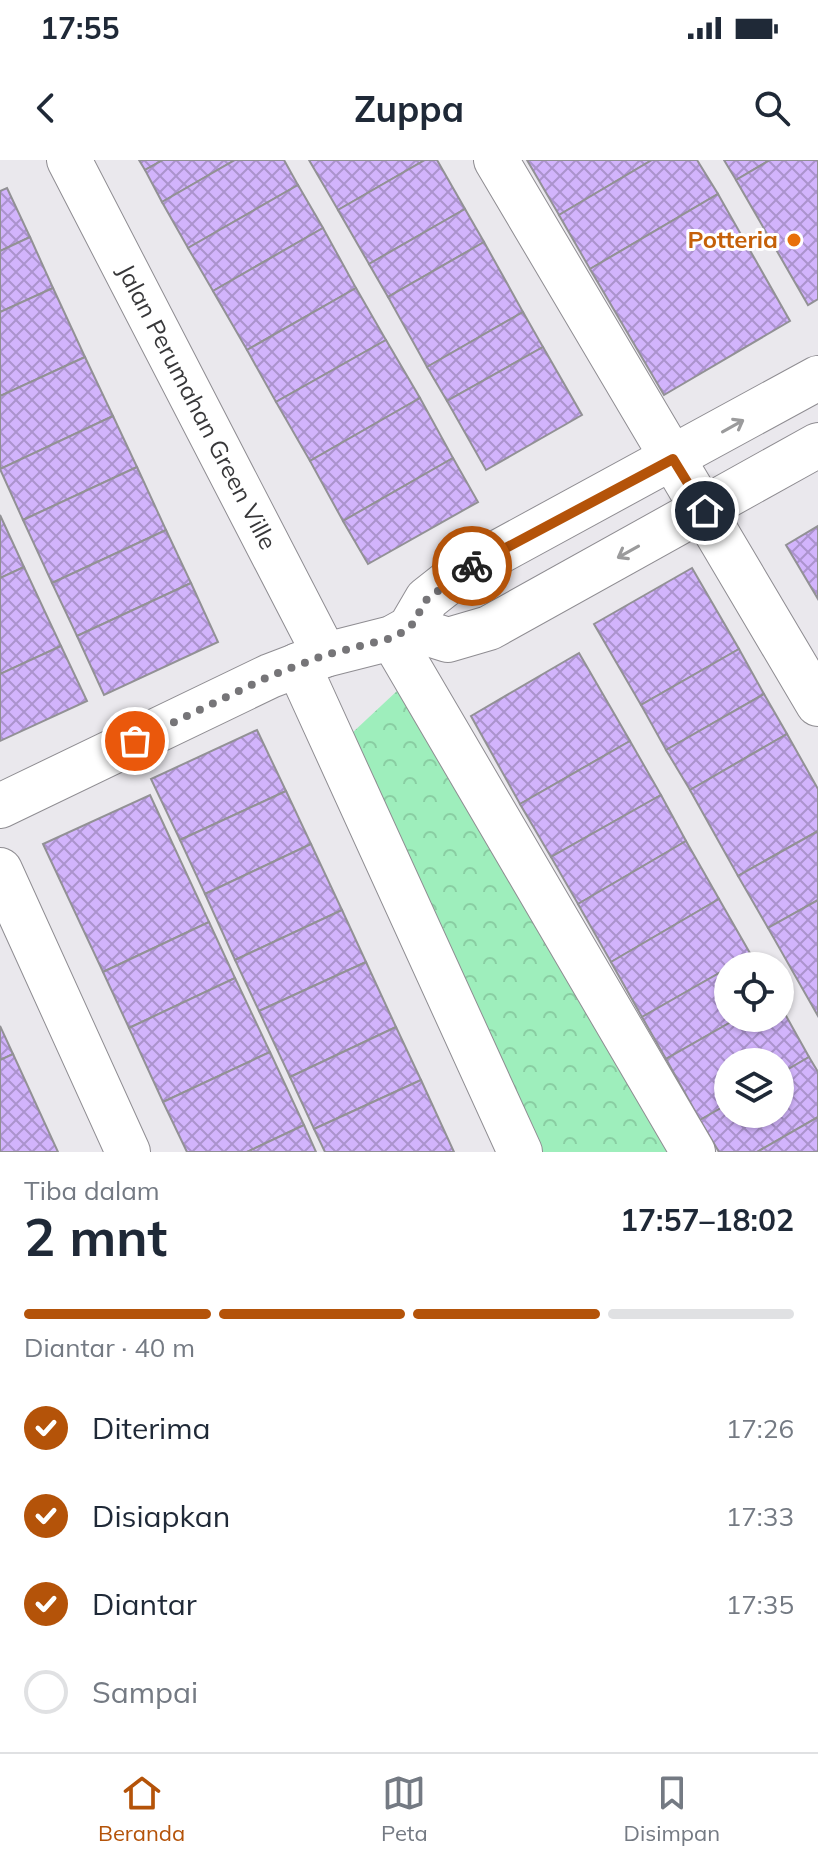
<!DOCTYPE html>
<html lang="id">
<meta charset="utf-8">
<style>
:root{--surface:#fff;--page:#f6f6f7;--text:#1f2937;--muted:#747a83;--line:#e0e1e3;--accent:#b45309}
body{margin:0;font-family:Mulish,sans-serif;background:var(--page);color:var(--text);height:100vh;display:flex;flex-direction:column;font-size:30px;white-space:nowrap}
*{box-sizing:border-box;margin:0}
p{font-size:26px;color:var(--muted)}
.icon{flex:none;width:44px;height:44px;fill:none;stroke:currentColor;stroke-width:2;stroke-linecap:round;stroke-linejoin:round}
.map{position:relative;height:992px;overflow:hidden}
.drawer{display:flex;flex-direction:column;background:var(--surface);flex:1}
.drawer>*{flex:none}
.buttons{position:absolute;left:714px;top:792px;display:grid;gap:16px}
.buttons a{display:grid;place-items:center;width:80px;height:80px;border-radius:50%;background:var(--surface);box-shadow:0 2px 6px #0004;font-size:40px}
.pin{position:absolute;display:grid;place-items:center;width:68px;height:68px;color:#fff;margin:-34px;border:4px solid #fff;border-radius:50%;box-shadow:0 2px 8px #0007}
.courier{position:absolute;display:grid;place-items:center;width:80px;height:80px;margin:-40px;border:6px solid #b45309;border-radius:50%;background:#fff;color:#222;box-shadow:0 2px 10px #0007}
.summary em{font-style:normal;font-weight:700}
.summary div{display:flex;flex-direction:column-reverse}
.summary{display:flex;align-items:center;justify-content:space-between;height:136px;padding:0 24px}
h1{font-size:52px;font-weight:700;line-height:60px}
.bar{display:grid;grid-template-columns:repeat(4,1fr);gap:12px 8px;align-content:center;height:96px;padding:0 24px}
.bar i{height:10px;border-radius:6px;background:var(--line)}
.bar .current{background:var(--accent)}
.bar p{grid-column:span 4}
ol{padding:0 24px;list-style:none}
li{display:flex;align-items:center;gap:24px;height:88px}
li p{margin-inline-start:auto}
li .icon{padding:8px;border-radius:50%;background:var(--accent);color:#fff;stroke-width:4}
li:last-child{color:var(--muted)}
li i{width:44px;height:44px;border:4px solid var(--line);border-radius:50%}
.status{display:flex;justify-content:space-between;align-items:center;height:56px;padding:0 40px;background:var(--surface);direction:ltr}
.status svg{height:22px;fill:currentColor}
header{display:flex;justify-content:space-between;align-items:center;height:104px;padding:0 24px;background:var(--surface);font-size:36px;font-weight:700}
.tabs{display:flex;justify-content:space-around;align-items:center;height:112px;border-top:2px solid var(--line);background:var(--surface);font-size:22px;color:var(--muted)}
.tabs a{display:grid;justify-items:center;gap:4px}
.tabs .current{color:var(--accent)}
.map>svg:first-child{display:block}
.park{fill:url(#park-crowns)}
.building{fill:url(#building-cross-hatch);stroke:#929195;stroke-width:2}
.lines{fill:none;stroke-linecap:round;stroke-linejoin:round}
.minor-casing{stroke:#8f8d92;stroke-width:46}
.minor{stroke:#fff;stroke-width:44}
.oneway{stroke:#9b9b9c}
.done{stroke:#767578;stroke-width:8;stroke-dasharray:0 14.4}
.route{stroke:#b45309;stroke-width:10}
.food-dot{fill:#e8710a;stroke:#fff;stroke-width:3}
.labels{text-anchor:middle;stroke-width:6;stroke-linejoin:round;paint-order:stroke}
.food-label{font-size:24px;font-weight:bold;fill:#c56008;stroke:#fff;text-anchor:end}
.street-label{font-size:24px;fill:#373739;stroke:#fff}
</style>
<div class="status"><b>17:55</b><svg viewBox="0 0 49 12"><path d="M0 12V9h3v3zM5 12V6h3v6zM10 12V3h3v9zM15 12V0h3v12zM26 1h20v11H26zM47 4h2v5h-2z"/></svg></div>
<header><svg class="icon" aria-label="back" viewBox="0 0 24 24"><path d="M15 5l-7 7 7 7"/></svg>Zuppa<svg class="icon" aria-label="search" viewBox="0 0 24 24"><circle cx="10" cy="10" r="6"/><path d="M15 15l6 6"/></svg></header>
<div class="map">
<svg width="818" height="992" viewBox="0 0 818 992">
<defs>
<pattern id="park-crowns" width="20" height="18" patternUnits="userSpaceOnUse" patternTransform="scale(2)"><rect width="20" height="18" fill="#9eeebc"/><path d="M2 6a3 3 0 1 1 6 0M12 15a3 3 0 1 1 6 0" fill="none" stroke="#89cda2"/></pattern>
<pattern id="building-cross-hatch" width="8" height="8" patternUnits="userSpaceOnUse" patternTransform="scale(2)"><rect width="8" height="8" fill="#d2b4fc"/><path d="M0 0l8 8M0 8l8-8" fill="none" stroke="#ab93cd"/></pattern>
</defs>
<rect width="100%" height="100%" fill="#eae8ed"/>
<!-- park -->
<path class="park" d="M413,516l270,476h-161l-186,-404z"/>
<!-- building -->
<g class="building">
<path d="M139,0h24l-18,10z"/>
<path d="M163,0h72l-73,42 -17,-32z"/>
<path d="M235,0h49l14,25 -110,63 -26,-46z"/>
<path d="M309,0h116l-87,50z"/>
<path d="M425,0h12l28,49 -96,55 -31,-54z"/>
<path d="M527,0h125l-93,55z"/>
<path d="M652,0h45l21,34 -128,75 -31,-54z"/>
<path d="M724,0h46l-34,20z"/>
<path d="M770,0h48v139l-10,6 -72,-125z"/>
<path d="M298,25l25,43 -110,63 -25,-43z"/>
<path d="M7,28l23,49 -30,14v-60z"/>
<path d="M718,34l72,127 -126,74 -74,-126z"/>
<path d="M465,49l19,33 -96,55 -19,-33z"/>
<path d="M323,68l33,60 -109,62 -34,-59z"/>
<path d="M30,77l23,51 -53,24v-61z"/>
<path d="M484,82l39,70 -96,55 -39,-70z"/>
<path d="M53,128l32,69 -85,39v-84z"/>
<path d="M356,128l30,52 -110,62 -29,-52z"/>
<path d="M523,152l20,35 -96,54 -20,-34z"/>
<path d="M386,180l34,58 -110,63 -34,-59z"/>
<path d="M543,187l39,68 -96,55 -39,-69z"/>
<path d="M85,197l28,59 -113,53v-73z"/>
<path d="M420,238l33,60 -110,63 -33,-60z"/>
<path d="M113,256l24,51 -114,53 -23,-51z"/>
<path d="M453,298l25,44 -110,62 -25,-43z"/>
<path d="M137,307l29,63 -114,53 -29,-63z"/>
<path d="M0,355l24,52 -24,11z"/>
<path d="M818,366v73l-32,-54z"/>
<path d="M166,370l25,53 -114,53 -25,-53z"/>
<path d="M24,407l37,79 -61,28v-96z"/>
<path d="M692,408l47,81 -98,56 -47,-81z"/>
<path d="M191,423l27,59 -114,53 -27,-59z"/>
<path d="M61,486l26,55 -87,40v-67z"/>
<path d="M739,489l25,45 -98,56 -25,-45z"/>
<path d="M579,493l51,88 -110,63 -49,-88z"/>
<path d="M764,534l23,40 -97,56 -24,-40z"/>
<path d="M257,570l29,61 -106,49 -29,-61z"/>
<path d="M787,574l31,55v42l-80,45 -48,-86z"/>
<path d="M630,581l31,54 -110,62 -31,-53z"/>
<path d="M286,631l25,53 -106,50 -25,-54z"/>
<path d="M150,635l59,127 -106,50 -60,-128z"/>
<path d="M661,635l25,46 -108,63 -27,-47z"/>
<path d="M818,671v69l-50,28 -30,-52z"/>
<path d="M686,681l33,58 -108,63 -33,-58z"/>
<path d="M311,684l31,66 -107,50 -30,-66z"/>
<path d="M719,739l32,56 -109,62 -31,-55z"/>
<path d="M818,740v116l-50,-88z"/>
<path d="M342,750l24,52 -107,49 -24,-51z"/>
<path d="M209,762l26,56 -106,50 -26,-56z"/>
<path d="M751,795l6,11h-25z"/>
<path d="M366,802l30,65 -106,50 -31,-66z"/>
<path d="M728,808v50h10l-72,41 -24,-42z"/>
<path d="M235,818l35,74 -107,50 -34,-74z"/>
<path d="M780,845l29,52 -29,17v-12h-52v42l-28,16 -34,-61 72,-41h42z"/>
<path d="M0,866l13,28 -13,6z"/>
<path d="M396,867l25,53 -107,49 -24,-52z"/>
<path d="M270,892l34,73 -57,27h-60l-24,-50z"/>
<path d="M13,894l45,98h-58v-92z"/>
<path d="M809,897l9,15v45l-61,35h-38l-19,-32 28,-16v10h52v-40z"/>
<path d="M421,920l33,72h-129l-11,-23z"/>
<path d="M818,957v35h-61z"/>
<path d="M304,965l12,27h-69z"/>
</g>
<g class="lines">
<!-- minor casing -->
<g class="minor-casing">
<g id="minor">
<path id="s1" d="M69,0l256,495"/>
<path d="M496,0l322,544"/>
<path d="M410,468l38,12 41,-12 329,-183"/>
<path d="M392,478l301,514"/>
<path d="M298,505l222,487"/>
<path d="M0,646l270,-130 55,-21 67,-17 18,-10 17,-29 33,-26 358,-195"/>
<path d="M0,710l128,282"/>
</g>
</g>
<!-- minor -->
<use href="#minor" class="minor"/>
</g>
<!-- one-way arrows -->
<defs><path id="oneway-shaft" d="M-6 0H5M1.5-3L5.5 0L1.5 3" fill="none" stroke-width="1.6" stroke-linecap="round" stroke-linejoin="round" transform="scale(2)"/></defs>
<g class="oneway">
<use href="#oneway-shaft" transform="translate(733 266) rotate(-29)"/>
<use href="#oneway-shaft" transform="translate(628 392) rotate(151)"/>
</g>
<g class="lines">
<!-- done -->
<path class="done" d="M135,581l135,-65 55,-21 67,-17 18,-10 17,-29 45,-33"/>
<!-- route -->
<path class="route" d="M472,406l201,-107 32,52"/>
</g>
<!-- markers -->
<circle class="food-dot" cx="794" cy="80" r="8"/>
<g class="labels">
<!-- food labels -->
<g class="food-label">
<text x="778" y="88">Potteria</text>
</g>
<!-- street labels -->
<g class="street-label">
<text dy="8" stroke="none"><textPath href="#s1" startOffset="278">Jalan Perumahan Green Ville</textPath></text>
</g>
</g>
</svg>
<div class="buttons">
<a><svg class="icon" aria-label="locate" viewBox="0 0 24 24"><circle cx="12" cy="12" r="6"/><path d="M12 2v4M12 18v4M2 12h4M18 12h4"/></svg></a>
<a><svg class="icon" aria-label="layers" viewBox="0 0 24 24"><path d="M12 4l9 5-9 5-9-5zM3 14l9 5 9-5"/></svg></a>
</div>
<div class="pin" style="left:135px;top:581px;background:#ea580c"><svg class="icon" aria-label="bag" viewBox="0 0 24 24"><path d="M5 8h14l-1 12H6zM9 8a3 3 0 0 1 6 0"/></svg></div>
<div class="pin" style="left:705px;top:351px;background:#1f2937"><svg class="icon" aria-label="home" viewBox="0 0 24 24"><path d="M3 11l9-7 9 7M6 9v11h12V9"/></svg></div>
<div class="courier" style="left:472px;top:406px"><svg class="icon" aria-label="bike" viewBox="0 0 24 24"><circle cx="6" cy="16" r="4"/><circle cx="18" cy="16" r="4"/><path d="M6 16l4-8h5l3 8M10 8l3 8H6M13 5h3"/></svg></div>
</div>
<section class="drawer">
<div class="summary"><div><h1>2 mnt</h1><p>Tiba dalam</p></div><em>17:57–18:02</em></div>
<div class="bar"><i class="current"></i><i class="current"></i><i class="current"></i><i></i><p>Diantar · 40 m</p></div>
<ol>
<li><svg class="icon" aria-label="check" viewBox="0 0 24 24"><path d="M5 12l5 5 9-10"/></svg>Diterima<p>17:26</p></li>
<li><svg class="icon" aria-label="check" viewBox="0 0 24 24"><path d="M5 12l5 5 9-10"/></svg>Disiapkan<p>17:33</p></li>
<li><svg class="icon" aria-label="check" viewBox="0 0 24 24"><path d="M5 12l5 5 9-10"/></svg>Diantar<p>17:35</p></li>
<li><i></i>Sampai</li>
</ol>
</section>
<nav class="tabs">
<a class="current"><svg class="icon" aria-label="home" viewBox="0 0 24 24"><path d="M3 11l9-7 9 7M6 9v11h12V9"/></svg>Beranda</a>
<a><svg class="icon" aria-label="map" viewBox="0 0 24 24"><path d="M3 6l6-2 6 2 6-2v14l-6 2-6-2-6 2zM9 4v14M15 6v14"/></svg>Peta</a>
<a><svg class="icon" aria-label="saved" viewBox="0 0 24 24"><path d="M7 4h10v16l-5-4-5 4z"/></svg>Disimpan</a>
</nav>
